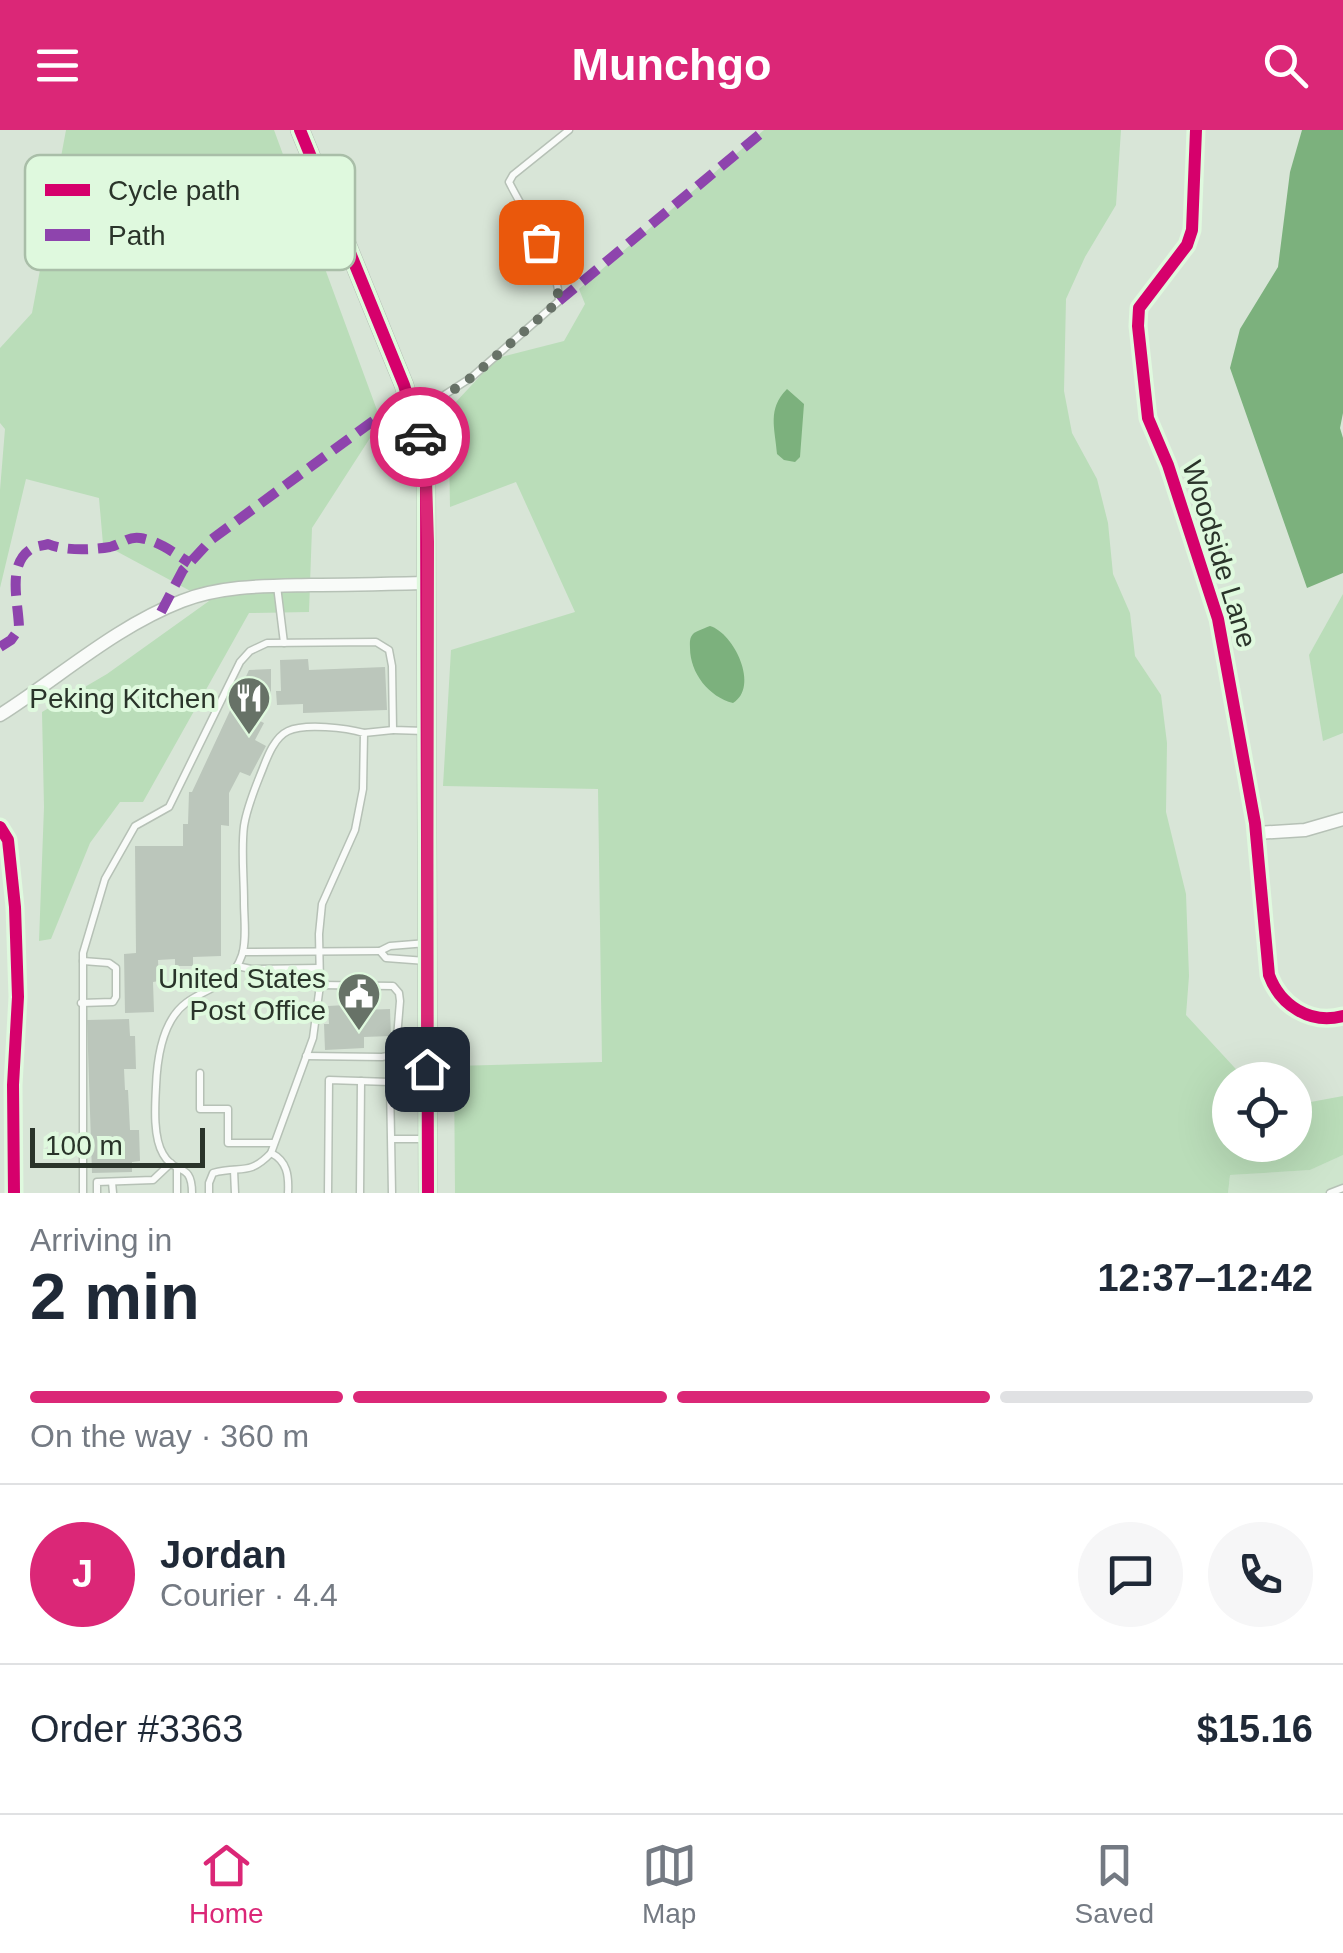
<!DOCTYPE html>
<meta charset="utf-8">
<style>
:root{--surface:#fff;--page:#f6f6f7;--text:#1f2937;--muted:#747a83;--line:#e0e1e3;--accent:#db2777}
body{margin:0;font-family:Helvetica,sans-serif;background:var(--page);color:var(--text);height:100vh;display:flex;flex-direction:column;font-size:38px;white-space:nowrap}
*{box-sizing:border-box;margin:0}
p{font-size:32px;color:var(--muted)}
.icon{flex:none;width:55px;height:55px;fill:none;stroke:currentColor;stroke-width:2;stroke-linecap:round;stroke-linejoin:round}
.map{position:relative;height:1063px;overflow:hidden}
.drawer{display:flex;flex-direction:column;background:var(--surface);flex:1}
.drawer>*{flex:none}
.fabs{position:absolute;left:1212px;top:932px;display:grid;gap:20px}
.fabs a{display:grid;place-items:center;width:100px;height:100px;border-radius:50%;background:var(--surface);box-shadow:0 10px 40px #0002;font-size:50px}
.scale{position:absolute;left:30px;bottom:25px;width:175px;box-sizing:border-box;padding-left:10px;border:5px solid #2a342a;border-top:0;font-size:28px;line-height:35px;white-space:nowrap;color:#2a342a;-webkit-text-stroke:8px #dff9de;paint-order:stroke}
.pin{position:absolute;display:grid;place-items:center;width:85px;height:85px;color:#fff;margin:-42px;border-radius:20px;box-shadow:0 5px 15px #0006}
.courier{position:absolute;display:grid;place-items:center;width:100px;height:100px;margin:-50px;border:8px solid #db2777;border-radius:50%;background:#fff;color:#222;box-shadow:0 2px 12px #0007}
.summary em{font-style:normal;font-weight:800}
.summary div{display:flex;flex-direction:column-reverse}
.summary{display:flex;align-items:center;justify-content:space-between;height:170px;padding:0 30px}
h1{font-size:65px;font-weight:800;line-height:75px}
.bar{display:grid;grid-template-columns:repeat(4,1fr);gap:15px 10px;align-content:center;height:120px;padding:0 30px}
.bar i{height:12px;border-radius:8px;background:var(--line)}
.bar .on{background:var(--accent)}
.bar p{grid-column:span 4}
.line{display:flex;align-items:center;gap:25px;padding:0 30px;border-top:2px solid var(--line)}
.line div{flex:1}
.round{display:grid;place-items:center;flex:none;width:105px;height:105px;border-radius:52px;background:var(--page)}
header{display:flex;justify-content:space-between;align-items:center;height:130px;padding:0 30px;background:var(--accent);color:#fff;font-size:45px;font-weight:800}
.tabs{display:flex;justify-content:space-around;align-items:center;height:140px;border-top:2px solid var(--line);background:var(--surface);font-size:28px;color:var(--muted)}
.tabs a{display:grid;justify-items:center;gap:5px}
.tabs .on{color:var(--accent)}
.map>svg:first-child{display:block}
.built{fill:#cee5cd}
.green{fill:#baddb9}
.water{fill:#7cb17d}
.building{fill:#bbc6bb}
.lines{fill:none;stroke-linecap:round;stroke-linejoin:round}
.lane-casing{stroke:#b6c1b6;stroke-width:9}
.street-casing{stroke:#b6c1b6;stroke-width:15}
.secondary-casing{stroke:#b6c1b6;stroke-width:20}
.lane{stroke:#f9fbf9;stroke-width:6}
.street{stroke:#f9fbf9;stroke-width:12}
.secondary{stroke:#f9fbf9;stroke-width:18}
.quiet{stroke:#8e44ad;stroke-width:10;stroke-dasharray:20 10;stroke-linecap:butt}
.cycleway-casing{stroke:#dff9de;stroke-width:19}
.cycleway{stroke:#d6006c;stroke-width:12}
.done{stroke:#677267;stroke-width:10;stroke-dasharray:0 18}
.route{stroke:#db2777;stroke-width:12}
.labels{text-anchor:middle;stroke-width:8;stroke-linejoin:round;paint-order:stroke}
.street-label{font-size:28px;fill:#2a342a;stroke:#dff9de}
.poi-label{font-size:28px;fill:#2a342a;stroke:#dff9de;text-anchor:end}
.key{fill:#dff9de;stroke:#a9bea8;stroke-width:2.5}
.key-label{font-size:28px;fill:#2a342a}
</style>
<header><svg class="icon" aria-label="menu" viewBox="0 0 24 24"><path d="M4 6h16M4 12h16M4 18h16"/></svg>Munchgo<svg class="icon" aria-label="search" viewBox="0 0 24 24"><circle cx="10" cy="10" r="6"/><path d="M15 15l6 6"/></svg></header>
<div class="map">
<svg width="1343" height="1063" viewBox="0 0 1343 1063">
<rect width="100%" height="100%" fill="#d8e5d7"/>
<!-- built -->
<path class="built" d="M1343,1025v38h-115l2,-18 80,-5z"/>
<!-- green -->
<g class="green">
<path d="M66,0h208l107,291 -69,107 -3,84 -60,1 -106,189h-23l-30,41 -39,96 -12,2 5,-134 -2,-95 65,-38 102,-73 -106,-57 -4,-46 -73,-19 -26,109v-98l5,-61 -5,-6v-75l32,-35z"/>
<path d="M764,0h357l-5,75 -31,52 -19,42 -2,92 8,42 25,46 11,44 5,51 17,39 5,43 26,39 6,48 -1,69 20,82 3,82 -3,39 60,65h-16v65h65v-43l5,2 43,-8v59l-33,15 -80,5 -2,18h-773l-1,-127 148,-4 -4,-273 -155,-3 8,-136 124,-38 -59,-130 -66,25 -1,-53 -9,-35 57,-61 67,-17 21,-37 -6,-15z"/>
<path d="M1343,464v139l-20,8 -14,-86z"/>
</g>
<!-- water -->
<g class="water">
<path d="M1302,0h41v283l-3,15 3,10v135l-36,15 -77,-220 10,-39 38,-62 12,-95z"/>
<path d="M787,259l17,15 -4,53 -5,5 -11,-2 -7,-6c-2,-26 -10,-45 10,-65z"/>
<path d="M710,496c24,7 50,61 23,77 -24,-6 -43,-30 -43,-55 0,-6 -1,-10 4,-15 3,-2 13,-6 16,-7z"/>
</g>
<!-- building -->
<g class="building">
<path d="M308,529l1,11 76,-3 2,43 -84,3v-9l-26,1 -1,-14h5l-1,-31z"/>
<path d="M271,539v25l-9,1 -6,11 6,3 -6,10 8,4 -9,17 11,6 -16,30 -10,-4 -11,21v33l-8,-1v131l-28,1v9h-18v-7l-17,1 1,21 -6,1 1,30 -29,1 -1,-59 12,-1 -1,-107h48v-22h5l1,-32h3l57,-122z"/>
<path d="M363,874v6l27,-1 1,27 -27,1v11l-39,2 -1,-26h5l-1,-18z"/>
<path d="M129,889l1,17h5l1,33h-12l1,21h3l2,40h9l1,31 -8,1v10l-40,1 -5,-153z"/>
</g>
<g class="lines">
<!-- lane casing -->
<g class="lane-casing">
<g id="lane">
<path d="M415,284l57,-37 87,-76c0,-38 -33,-85 -50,-119l4,-7 56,-45"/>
<path d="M277,456l7,57"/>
<path d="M364,603l29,-3"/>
<path d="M243,822l137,-1"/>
<path d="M426,831l-40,-3 -6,-7 10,-5 37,-3"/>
<path d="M237,836l14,3 68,-1"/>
<path d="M81,873l32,-1 3,-5v-29l-7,-5 -26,-2"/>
<path d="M306,926l76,1 11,-2 3,-5 4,-49 -1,-8 -6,-7 -73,-1"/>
<path d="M200,943v36h28v34h46"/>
<path d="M392,1009h34"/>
<path d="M271,1023c16,8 18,22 17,40"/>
<path d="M234,1040l1,23"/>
<path d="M112,1052l1,11"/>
<path d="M83,1063v-240l22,-74 30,-53 34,-19 71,-145 10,-11 17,-8 109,-1 13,8 3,16 1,64 32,1"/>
<path d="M97,1063v-11l56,-2 18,-17"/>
<path d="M177,1063v-24"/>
<path d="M192,1063c0,-32 -17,-17 -29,-39 -10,-17 -8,-48 -7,-67 1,-29 6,-66 30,-84 23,-17 45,-16 56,-48 5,-15 2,-37 2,-53 0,-25 -3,-52 0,-76 3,-20 12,-40 19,-58 5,-13 12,-31 25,-37 17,-8 59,-3 76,2l-1,56 -8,41 -33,74 -3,30 1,51 -7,53 -42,115c-23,24 -30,12 -58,20l-4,10v10"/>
<path d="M328,1063l1,-113 61,2 2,111"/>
<path d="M360,1063l1,-112"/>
<path d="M1330,1063l13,-5"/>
</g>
</g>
<!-- street casing -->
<g class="street-casing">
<g id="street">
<path d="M1196,0l-4,100 -5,15 -48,63 -1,18 10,92 20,47 50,154 37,204 14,152c11,30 41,50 74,41"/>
<path d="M0,585c60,-38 115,-88 182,-114 41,-16 87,-15 129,-16 39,0 77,-1 116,-2"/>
<path d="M1256,703l49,-3 38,-11"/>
</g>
</g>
<!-- secondary casing -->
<g class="secondary-casing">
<path id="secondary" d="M300,0l104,255 17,57 5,39 2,712"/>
</g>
<!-- lane -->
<use href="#lane" class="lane"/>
<!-- street -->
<use href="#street" class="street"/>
<!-- secondary -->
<use href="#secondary" class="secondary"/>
<!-- quiet -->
<g class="quiet">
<path d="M559,171l206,-171"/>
<path d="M161,482l22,-42 29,-31 176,-129 19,-17"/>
<path d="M0,517l11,-7 8,-11c0,-25 -13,-64 12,-80 5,-3 11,-3 17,-5 16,7 44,6 62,3 12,-3 18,-11 30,-9 19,3 34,15 50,25"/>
</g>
<!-- cycleway casing -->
<g class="cycleway-casing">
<g id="cycleway">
<path d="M300,0l104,255 17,57 5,39 2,712"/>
<path d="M1196,0l-4,100 -5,15 -48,63 -1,18 10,92 20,47 50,154 37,204 14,152c11,30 41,50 74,41"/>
<path d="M0,697l8,13 7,67 3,90 -5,88 1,108"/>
</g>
</g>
<!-- cycleway -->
<use href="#cycleway" class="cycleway"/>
</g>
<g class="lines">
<!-- done -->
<path class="done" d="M420,307l-6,-23 15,-7 43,-30 87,-76 -4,-27 -14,-32"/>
<!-- route -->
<path class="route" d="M420,307l6,44 2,61 -1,527"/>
</g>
<!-- icons -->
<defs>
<g id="restaurant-pin" transform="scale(2.25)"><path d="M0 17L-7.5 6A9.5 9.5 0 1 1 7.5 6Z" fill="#677267" stroke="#dff9de"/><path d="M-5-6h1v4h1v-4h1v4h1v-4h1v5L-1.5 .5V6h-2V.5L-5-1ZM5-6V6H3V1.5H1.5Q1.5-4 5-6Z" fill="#fff"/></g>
<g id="civic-pin" transform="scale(2.25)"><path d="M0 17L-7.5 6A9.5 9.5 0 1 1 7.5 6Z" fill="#677267" stroke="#dff9de"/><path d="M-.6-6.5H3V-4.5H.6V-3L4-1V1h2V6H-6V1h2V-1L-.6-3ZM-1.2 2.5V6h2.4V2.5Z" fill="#fff"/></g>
</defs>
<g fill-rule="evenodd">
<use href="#restaurant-pin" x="249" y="568"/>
<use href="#civic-pin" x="359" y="864"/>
</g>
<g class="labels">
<!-- street labels -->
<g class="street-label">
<text transform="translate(1220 424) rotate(73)" y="10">Woodside Lane</text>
</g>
<!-- poi labels -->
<g class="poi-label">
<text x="216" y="578">Peking Kitchen</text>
<text x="326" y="858">United States<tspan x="326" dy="32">Post Office</tspan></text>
</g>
</g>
<!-- legend -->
<rect x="25" y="25" width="330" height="115" rx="15" class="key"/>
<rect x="45" y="54" width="45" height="12" fill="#d6006c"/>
<rect x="45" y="99" width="45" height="12" fill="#8e44ad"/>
<g class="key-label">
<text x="108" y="70">Cycle path</text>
<text x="108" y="115">Path</text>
</g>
</svg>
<div class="fabs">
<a><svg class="icon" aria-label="locate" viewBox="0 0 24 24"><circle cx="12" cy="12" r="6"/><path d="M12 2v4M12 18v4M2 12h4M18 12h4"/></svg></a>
</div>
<div class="scale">100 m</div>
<div class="pin" style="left:541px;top:112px;background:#ea580c"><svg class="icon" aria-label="bag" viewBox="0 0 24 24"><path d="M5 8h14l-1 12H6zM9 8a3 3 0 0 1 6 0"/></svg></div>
<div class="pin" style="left:427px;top:939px;background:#1f2937"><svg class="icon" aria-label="home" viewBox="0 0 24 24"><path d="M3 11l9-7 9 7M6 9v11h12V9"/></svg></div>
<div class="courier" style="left:420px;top:307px"><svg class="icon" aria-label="car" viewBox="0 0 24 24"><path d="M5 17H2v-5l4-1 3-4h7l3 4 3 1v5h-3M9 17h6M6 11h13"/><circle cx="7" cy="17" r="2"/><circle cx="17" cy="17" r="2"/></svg></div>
</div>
<section class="drawer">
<div class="summary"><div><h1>2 min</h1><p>Arriving in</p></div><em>12:37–12:42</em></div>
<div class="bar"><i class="on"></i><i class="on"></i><i class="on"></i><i></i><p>On the way · 360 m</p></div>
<div class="line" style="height:180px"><b class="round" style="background:var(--accent);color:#fff">J</b><div><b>Jordan</b><p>Courier · 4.4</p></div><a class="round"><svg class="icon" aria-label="chat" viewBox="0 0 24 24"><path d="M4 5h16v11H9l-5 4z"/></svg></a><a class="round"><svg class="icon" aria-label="phone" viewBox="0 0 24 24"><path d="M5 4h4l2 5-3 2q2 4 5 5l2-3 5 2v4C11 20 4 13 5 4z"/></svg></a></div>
<div class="line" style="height:130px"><div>Order #3363</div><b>$15.16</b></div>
</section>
<nav class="tabs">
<a class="on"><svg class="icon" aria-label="home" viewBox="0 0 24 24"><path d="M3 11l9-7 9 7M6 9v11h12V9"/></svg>Home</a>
<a><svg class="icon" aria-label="map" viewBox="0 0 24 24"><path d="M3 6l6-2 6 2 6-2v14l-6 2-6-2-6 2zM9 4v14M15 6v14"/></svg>Map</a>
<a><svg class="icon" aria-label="saved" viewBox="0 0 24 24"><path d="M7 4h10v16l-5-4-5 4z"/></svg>Saved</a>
</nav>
